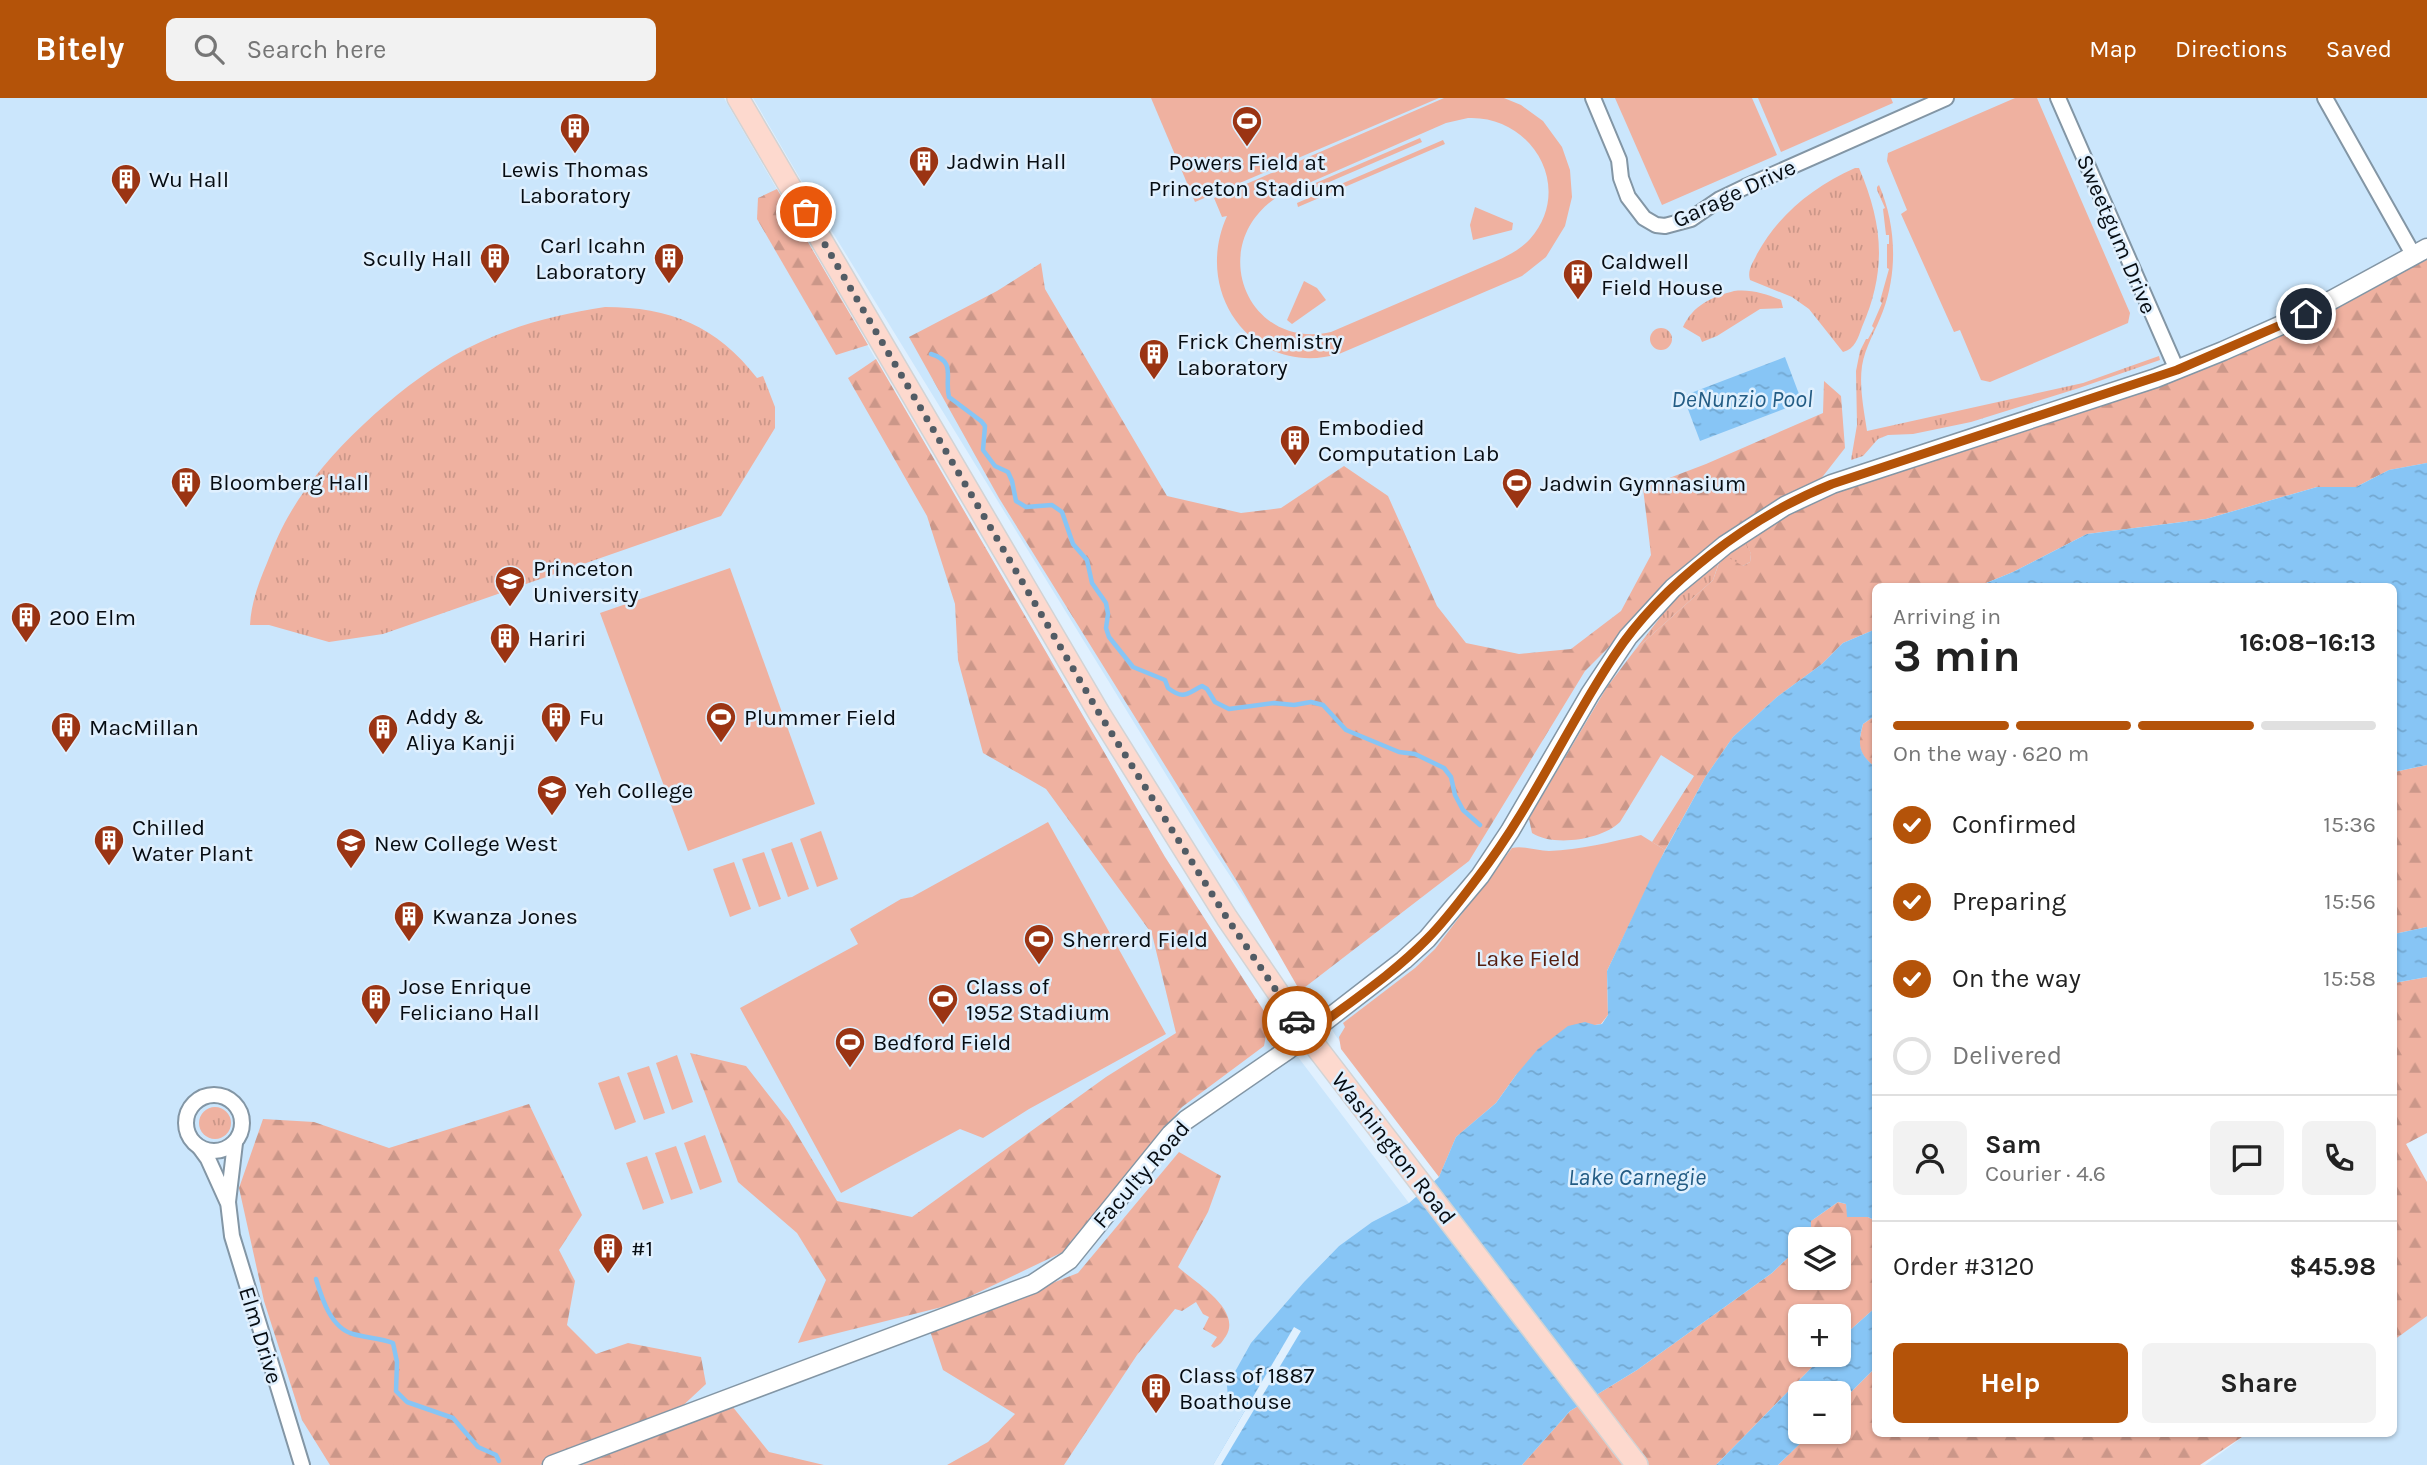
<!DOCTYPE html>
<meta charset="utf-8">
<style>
:root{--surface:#fff;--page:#f2f2f2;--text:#222;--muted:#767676;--line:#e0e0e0;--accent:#b45309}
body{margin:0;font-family:Karla,sans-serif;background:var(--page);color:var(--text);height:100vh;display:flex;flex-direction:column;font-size:26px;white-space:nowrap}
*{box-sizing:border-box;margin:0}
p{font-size:23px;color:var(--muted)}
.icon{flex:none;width:38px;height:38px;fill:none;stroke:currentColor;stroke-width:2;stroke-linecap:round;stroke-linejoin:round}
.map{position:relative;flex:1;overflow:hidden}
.sheet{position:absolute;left:1872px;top:485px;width:525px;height:854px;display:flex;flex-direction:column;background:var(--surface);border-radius:10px;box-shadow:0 2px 5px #0004}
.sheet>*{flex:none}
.buttons{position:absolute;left:1788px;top:1129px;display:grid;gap:14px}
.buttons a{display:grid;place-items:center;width:63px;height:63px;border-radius:10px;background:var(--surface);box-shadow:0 2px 5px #0004;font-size:35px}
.pin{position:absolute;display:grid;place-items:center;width:60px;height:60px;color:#fff;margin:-30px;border:4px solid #fff;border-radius:50%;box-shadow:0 2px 7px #0007}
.courier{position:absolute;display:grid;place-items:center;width:70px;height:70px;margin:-35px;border:5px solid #b45309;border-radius:50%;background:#fff;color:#222;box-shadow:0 2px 9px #0007}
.headline em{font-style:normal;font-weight:700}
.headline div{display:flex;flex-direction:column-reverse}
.headline{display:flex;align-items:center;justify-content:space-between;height:119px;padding:0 21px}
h1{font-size:46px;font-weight:700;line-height:52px}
.bar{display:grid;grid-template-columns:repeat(4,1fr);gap:10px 7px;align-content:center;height:84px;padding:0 21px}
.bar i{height:9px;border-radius:5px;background:var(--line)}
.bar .active{background:var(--accent)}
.bar p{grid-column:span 4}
.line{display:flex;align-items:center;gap:18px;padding:0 21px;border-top:2px solid var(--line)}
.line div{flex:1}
.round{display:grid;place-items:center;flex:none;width:74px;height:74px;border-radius:10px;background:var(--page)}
ol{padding:0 21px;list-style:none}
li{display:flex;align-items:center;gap:21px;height:77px}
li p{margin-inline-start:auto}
li .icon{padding:7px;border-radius:50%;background:var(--accent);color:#fff;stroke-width:4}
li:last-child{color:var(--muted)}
li i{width:38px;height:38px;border:4px solid var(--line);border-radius:50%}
.button{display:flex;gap:14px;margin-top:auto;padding:14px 21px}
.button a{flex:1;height:80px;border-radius:10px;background:var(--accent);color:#fff;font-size:28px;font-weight:700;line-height:80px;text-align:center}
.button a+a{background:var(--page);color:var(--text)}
header{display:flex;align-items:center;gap:42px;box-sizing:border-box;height:98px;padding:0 35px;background:var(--accent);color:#fff}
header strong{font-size:33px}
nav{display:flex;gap:38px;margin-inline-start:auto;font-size:24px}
.search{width:490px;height:63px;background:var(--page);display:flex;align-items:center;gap:18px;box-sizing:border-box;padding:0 24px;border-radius:10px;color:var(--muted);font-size:26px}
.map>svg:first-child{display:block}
.built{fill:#cbe6fc}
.grass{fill:url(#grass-tufts)}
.forest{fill:url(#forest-firs)}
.park{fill:#efb1a0;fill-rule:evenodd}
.water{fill:url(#water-ripples)}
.pier{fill:#e0f0fe}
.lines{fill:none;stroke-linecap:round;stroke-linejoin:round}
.stream{stroke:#87c5f5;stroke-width:4.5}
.minor-casing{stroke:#8396a5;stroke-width:18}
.tertiary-casing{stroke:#8396a5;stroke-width:21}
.primary-casing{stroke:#d2d3d4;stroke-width:24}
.minor{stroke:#fff;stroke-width:14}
.tertiary{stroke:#fff;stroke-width:18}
.primary{stroke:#fdd9ce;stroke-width:21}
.done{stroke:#525c65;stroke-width:7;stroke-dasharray:0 12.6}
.route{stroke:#b45309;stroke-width:9}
.labels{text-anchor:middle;stroke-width:5;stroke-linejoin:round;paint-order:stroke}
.poi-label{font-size:23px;fill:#060c12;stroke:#e0f0fe;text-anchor:start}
.street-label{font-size:23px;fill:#060c12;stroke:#e0f0fe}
.park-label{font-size:23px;fill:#561d0d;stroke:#e0f0fe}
.water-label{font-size:24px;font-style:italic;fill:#235c84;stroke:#e0f0fe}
</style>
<header>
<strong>Bitely</strong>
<div class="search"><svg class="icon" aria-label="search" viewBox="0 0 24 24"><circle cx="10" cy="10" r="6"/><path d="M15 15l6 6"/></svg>Search here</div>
<nav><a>Map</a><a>Directions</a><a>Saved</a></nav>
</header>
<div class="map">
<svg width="2427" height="1367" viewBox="0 0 2427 1367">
<defs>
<pattern id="grass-tufts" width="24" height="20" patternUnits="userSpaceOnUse" patternTransform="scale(1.75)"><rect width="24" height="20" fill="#efb1a0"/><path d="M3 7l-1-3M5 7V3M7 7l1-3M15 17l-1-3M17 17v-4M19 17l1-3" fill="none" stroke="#cb9789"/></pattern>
<pattern id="forest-firs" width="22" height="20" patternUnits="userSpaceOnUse" patternTransform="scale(1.75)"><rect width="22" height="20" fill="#efb1a0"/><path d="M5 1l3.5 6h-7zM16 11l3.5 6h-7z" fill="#cb9789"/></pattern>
<pattern id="water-ripples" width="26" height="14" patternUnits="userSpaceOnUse" patternTransform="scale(1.75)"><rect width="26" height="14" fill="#87c5f5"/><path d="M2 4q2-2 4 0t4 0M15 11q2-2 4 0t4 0" fill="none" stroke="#73a8d1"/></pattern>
</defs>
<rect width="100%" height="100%" fill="#e0f0fe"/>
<!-- built -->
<g class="built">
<path d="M0,0h724l441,759 104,162 140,184 -37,19 -33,24 -35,36 -76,115 17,12 -32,56h-1213z"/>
<path d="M753,0h1674v365l-340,71 -108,52h-103v43l-33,14 -188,226 -216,308 -103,-141 -131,-198 -396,-644z"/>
<path d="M2427,1217v150h-222l43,-32h146v-99z"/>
</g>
<!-- grass -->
<g class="grass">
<path d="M1855,70h4c24,56 28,102 3,159 -4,11 -7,22 -19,25l-34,-43 -17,-12 -42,-17c-3,-10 3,-17 7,-26 22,-40 56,-67 98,-86z"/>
<path d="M1879,87c17,39 19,86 4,126 -7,19 -18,36 -21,55 -3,21 2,44 5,65l216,-48 76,-27 1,4 -81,28 -108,34 -58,12 -25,1 -10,4 -15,17 -12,4 6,-35 -1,-54 4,-20 6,-12h2l6,-11 -2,-2 10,-23 -2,-2 9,-32 -2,-1v-24h2v-9h-3l-3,-26 2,-1 -8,-18v-3z"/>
<path d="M1734,193c17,-2 32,3 47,9l2,8 -23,1 -43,27 -15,6 -2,-5 -17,-10c10,-22 29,-30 51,-36z"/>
<path d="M605,209c65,0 112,19 152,71l6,-2 12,31v21l-54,88 -338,118 -54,8 -60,-17h-19c1,-22 9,-43 17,-62 7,-18 15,-37 25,-53 33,-56 104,-121 161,-154 47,-27 99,-41 152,-49z"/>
<circle cx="1661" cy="241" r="11"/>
<path d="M1752,437l-5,8 4,11 -1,8 -7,4 -24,-4 -6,18 -78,70 37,-48 33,-31z"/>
<circle cx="215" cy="1025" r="16"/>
</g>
<!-- forest -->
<g class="forest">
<path d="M777,91l91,156 -32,10 -79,-136 1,-21z"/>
<path d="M2427,158v207l-38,7 -33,17h-39l-111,32 -119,15 -74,38 -34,14h-103v43l-33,14 -21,21 -45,33 -44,40 -27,39 -41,74 -13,-8 42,-66 -33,-21 -41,67c-18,18 -67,25 -88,11l-3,-14 6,-11 72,-121 28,-37 78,-70 6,-17 10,-5 14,8 7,-4 1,-8 -5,-11 6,-8 24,-18 45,-20 292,-95 128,-50z"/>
<path d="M1041,165l4,26 122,207 74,17 40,-5 63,-42 44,30 49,110 29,37 53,11 52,-5 50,-38 30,-56 -8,-67 63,-24 117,-51 1,-32 17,15 4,52 -25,32 -94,55 -62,57 -79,79 -116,190 -169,130 -62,-108 -239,-385 -90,-161 88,-46z"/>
<path d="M876,261l289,498 104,162 -5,27 -82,61 -117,144 -111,53 -156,39 28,-63 -29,-47 -59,-51 -48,-129 56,13 43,55 48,80 75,16 194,-140 70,-44 -24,-99 -106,-145 -63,-36 -25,-93 -3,-56 -28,-88 -79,-138z"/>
<path d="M1876,617v53c-18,-14 -19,-22 -13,-44z"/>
<path d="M2427,667v162l-33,7v-162z"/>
<path d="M2427,879v156l-21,11 21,38v134l-33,24v-357z"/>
<path d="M529,1006l53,111 -23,35 16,31 -8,44 29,29 32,-11 73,14 5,27 -30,28 -136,53h-210l-28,-45 -38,-119 -25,-113 24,-69 51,3 75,26z"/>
<path d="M1179,1054l42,24 -13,36 -30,55c18,16 64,43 48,69 -4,6 -6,9 -12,12l-3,-2 6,-9 -14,-8 6,-12 -6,-3 -7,-12 -14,9 -7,-2 -38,46 -73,110h-117l41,-23 27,-28 -72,-44 -13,-39 148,-58z"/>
<path d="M1838,1104l8,2 2,12 20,1 8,4v86l-37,33v-24h-38v38l23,1 -108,110h-194l48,-54 67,-41 135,-97 29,-28v33h38v-39h-32l4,-4v-14z"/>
<path d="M1876,1269v66h372l-48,32h-422l34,-33h27v-28z"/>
<path d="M732,1308l37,46 55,13h-242z"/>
</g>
<!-- park -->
<g class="park">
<path d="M1151,0h288l-244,104z"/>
<path d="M1444,0h60l17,7 22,16 19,26 8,23 2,27 -7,29 -19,31 -24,19 -183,78c-86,24 -147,-61 -112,-138l-5,1 -8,-19zM1468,20c64,-3 107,70 62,121 -10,11 -23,17 -36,23l-163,70c-86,19 -126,-90 -52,-136l167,-73z"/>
<path d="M1615,0h137l25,57 -115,50z"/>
<path d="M1758,0h133l2,5 -112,49z"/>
<path d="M2015,0h22l93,215 -2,10 -138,59 -9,-2 -21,-50 -6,2 -53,-118 6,-4 -20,-49 1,-8z"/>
<path d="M1420,40l2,4 -109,47 -2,-4z"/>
<path d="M1443,42l2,4 -147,63 -1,-4z"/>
<path d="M1475,109l38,16 -1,7 -39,10 -3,-15z"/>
<path d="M1304,183l13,7 9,12 -34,24 -5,-4z"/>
<path d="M730,470l85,236 -127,47 -88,-238z"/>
<path d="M1048,724l118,212 -137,75 -46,29 -23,-9 -119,64 -101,-185 118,-64 -8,-15 51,-30 11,-2z"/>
<path d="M821,733l17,48 -21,8 -17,-48z"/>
<path d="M1641,737l24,15 -58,121 1,44 -7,9 -6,1 -79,50 -20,28 -40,34 -17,40 -98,-128 -2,-12 6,-10 -2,-4 72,-55 20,-19 77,-101c11,-3 25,3 37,3 31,-1 62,-9 92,-16z"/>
<path d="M792,744l17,47 -21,8 -17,-48z"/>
<path d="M764,754l17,47 -22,8 -17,-48z"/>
<path d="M734,764l17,47 -21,8 -17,-48z"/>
<path d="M677,957l16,47 -21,8 -16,-47z"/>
<path d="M649,968l16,47 -21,7 -17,-47z"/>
<path d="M619,978l17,46 -21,8 -17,-47z"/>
<path d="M705,1037l17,47 -22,8 -16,-47z"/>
<path d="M676,1048l17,47 -22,7 -16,-47z"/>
<path d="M647,1058l17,47 -21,7 -17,-47z"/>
</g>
<!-- water -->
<g class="water">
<path d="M1785,259l17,45 -102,39 -17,-45z"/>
<path d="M2427,365v302l-33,7v-186h-415l34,-14 74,-38 119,-15 111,-32h39l33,-17z"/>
<path d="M1876,531v86l-13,9c-6,22 -4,30 13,44v453l-8,-4h-21l-1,-13 -8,-2 -27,19v14l-4,4h-6v6l-29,28 -135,97 -67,41 -48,54h-309l32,-55 -17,-13 -1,-11 24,-43 53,-61 35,-36 33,-24 37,-19 30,-26 17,-40 40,-34 20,-28 22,-26 30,-23 17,-4 10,3 7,-1 6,-9 -1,-44 48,-102 51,-93 27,-39 44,-40 45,-33 21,-21z"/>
<path d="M2427,829v50l-33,6v-49z"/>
<path d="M1876,1209v60l-37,37v-11h-38v39h11l-34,33h-62l108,-110 15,-1v-14z"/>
</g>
<!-- pier -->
<path class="pier" d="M1294,1229l7,4 -80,134h-8z"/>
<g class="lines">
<!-- stream -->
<g class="stream">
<path d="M931,256c26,8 13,23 18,43l32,24 4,5 -2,24 12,16 13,6 4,9 4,20 10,6 26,-2 10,7 11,32 14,16 5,23 14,20 2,11 -2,14 3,9 24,30 32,13 3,8c16,12 18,6 34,-2l5,3 8,13 14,7 45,-6 20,2 17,-3 12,3 23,25 53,22 16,2 29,14 7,9 4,18 8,15 17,15"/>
<path d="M316,1181c6,20 15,49 37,55 14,4 27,4 40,9l4,19 -1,29 11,11 46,16 25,29 18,8 3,6"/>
</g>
<!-- minor casing -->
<g class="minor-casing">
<g id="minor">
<path d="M1593,0l26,62 2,18 7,19 16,21 12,7 9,1 26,-7 29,-20 25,-12 201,-89"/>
<path d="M2058,0l119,272"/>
<path d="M2325,0l89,158"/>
<circle cx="214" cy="1025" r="28"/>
<path d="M235,1045l-7,59 4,34 70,229"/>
<path d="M200,1050l8,11 19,42"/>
</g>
</g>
<!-- tertiary casing -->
<g class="tertiary-casing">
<path id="tertiary" d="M552,1367l481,-181 36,-24 102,-126 15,-14 103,-71 115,-89 23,-21 53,-63 30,-45 80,-137 38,-57 45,-49 52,-43 60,-39 47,-22 324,-106 67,-27 83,-37 121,-66"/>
</g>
<!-- primary casing -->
<g class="primary-casing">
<path id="primary" d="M738,0l361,615 128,205 80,117 330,430"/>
</g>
<!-- minor -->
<use href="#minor" class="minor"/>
<!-- tertiary -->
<use href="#tertiary" class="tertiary"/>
<!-- primary -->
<use href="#primary" class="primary"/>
</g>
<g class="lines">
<!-- done -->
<path class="done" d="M806,114l293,501 128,205 70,103"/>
<!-- route -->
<path class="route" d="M1297,923l10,14c40,-31 85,-60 120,-96 19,-19 35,-41 51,-62 53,-68 88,-149 136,-221 48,-73 137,-140 218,-172l345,-114 129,-56"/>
</g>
<!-- icons -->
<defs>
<g id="stadium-pin" transform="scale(1.575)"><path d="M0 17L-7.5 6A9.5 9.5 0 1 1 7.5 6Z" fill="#9b3413" stroke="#e0f0fe"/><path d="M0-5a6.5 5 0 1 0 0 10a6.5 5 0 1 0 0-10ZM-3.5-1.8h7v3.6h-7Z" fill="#fff"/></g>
<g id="building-pin" transform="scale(1.575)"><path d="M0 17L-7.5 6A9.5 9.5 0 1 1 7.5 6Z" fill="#9b3413" stroke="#e0f0fe"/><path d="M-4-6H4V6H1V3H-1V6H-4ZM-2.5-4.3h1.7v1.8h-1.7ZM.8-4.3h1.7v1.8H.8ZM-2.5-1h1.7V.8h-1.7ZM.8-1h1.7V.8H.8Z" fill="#fff"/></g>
<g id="university-pin" transform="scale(1.575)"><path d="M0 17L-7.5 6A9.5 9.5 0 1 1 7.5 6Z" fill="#9b3413" stroke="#e0f0fe"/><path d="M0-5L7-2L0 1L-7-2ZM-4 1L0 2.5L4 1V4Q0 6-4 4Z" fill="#fff"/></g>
</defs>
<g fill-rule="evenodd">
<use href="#stadium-pin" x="1247" y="23"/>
<use href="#building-pin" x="575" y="30"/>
<use href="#building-pin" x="924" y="63"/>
<use href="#building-pin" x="126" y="81"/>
<use href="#building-pin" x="495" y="160"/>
<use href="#building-pin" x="669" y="160"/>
<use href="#building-pin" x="1578" y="176"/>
<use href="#building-pin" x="1154" y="256"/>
<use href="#building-pin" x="1295" y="342"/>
<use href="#building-pin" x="186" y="384"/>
<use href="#stadium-pin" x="1517" y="385"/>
<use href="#university-pin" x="510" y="483"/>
<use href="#building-pin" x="26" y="519"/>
<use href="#building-pin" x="505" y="540"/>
<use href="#building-pin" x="556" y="619"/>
<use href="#stadium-pin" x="721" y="619"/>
<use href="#building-pin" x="66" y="629"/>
<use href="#building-pin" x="383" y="631"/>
<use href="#university-pin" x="552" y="692"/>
<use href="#building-pin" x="109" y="742"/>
<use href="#university-pin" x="351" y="745"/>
<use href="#building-pin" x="409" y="818"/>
<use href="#stadium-pin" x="1039" y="841"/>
<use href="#building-pin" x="376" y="901"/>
<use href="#stadium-pin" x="943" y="901"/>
<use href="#stadium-pin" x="850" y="944"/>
<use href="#building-pin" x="608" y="1150"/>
<use href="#building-pin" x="1156" y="1290"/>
</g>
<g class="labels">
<!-- poi labels -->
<g class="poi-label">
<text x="947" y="71">Jadwin Hall</text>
<text x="1247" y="72" text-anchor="middle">Powers Field at<tspan x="1247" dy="26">Princeton Stadium</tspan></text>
<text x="575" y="79" text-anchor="middle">Lewis Thomas<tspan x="575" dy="26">Laboratory</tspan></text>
<text x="149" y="89">Wu Hall</text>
<text x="646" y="155" text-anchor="end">Carl Icahn<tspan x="646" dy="26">Laboratory</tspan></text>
<text x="472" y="168" text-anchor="end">Scully Hall</text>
<text x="1601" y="171">Caldwell<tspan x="1601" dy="26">Field House</tspan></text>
<text x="1177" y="251">Frick Chemistry<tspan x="1177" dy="26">Laboratory</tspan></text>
<text x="1318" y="337">Embodied<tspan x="1318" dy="26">Computation Lab</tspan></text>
<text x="209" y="392">Bloomberg Hall</text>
<text x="1540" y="393">Jadwin Gymnasium</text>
<text x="533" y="478">Princeton<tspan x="533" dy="26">University</tspan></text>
<text x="49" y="527">200 Elm</text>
<text x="528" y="548">Hariri</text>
<text x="406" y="626">Addy &amp;<tspan x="406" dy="26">Aliya Kanji</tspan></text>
<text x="579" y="627">Fu</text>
<text x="744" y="627">Plummer Field</text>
<text x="89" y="637">MacMillan</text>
<text x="575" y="700">Yeh College</text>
<text x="132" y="737">Chilled<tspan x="132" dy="26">Water Plant</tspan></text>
<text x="374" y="753">New College West</text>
<text x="432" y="826">Kwanza Jones</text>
<text x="1062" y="849">Sherrerd Field</text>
<text x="399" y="896">Jose Enrique<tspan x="399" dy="26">Feliciano Hall</tspan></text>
<text x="966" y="896">Class of<tspan x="966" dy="26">1952 Stadium</tspan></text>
<text x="873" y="952">Bedford Field</text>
<text x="631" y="1158">#1</text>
<text x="1179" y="1285">Class of 1887<tspan x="1179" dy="26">Boathouse</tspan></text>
</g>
<!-- street labels -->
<g class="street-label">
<text transform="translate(1734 95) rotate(-25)" y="8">Garage Drive</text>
<text transform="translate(2117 136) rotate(67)" y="8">Sweetgum Drive</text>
<text transform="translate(1394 1050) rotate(52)" y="8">Washington Road</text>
<text transform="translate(1141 1076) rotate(-49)" y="8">Faculty Road</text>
<text transform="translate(261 1237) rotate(73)" y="8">Elm Drive</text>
</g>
<!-- park labels -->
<g class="park-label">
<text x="1528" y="868">Lake Field</text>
</g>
<!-- water labels -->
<g class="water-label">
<text x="1742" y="309">DeNunzio Pool</text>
<text x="1637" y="1087">Lake Carnegie</text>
</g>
</g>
</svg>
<div class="buttons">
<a><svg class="icon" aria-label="layers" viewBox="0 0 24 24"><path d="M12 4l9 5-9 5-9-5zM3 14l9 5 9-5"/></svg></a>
<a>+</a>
<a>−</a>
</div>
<div class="pin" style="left:806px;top:114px;background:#ea580c"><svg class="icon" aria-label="bag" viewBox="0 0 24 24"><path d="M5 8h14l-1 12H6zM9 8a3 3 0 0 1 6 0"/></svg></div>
<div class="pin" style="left:2306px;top:216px;background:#1f2937"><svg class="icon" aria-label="home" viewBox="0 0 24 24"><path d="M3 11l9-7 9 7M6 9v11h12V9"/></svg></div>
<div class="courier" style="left:1297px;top:923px"><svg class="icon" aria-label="car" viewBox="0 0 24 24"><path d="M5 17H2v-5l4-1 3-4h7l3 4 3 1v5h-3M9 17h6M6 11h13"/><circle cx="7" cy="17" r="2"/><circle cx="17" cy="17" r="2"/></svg></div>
<section class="sheet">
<div class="headline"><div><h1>3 min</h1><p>Arriving in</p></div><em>16:08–16:13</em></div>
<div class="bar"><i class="active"></i><i class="active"></i><i class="active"></i><i></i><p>On the way · 620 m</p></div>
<ol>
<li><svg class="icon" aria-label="check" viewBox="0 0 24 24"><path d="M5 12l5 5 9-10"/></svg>Confirmed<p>15:36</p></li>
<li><svg class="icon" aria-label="check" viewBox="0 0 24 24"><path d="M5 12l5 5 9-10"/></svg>Preparing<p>15:56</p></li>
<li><svg class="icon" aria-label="check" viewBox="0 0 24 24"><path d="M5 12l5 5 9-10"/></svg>On the way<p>15:58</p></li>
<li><i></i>Delivered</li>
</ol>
<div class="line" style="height:126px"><a class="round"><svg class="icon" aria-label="person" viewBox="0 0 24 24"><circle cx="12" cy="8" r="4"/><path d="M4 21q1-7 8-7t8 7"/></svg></a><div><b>Sam</b><p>Courier · 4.6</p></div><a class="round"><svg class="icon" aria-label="chat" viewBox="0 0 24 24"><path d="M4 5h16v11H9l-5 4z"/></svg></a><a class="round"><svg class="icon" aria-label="phone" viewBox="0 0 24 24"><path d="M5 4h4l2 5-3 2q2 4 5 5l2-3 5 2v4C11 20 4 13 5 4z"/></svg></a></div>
<div class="line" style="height:91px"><div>Order #3120</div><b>$45.98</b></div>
<div class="button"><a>Help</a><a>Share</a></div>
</section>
</div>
